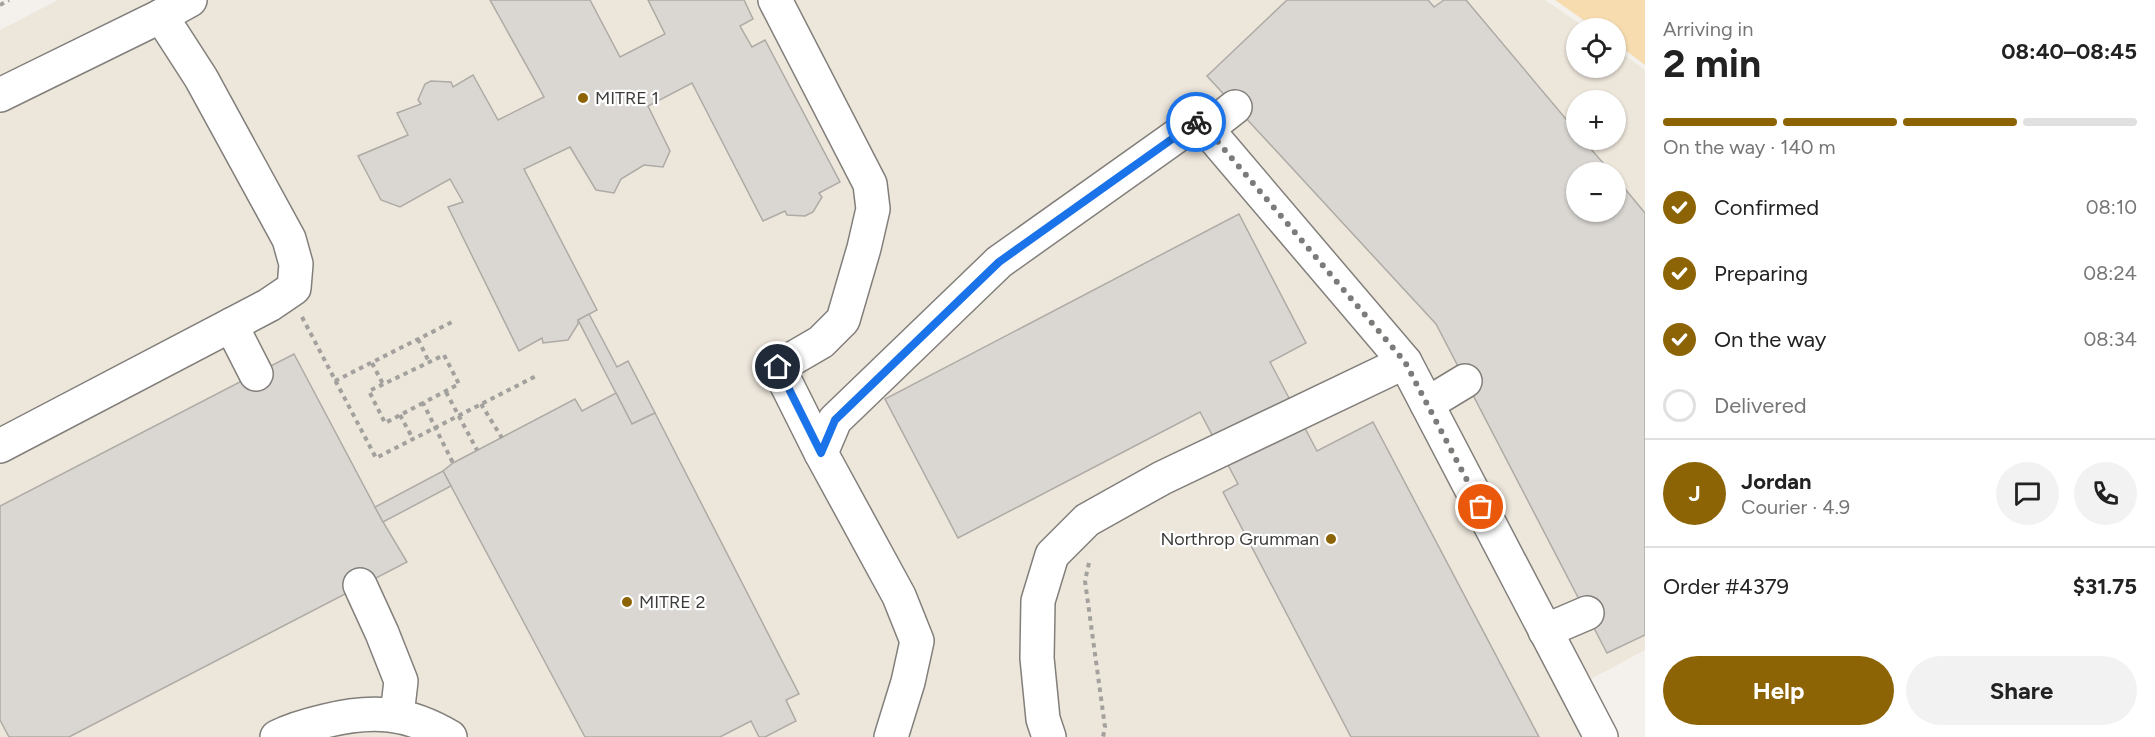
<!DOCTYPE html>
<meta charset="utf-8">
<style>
:root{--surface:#fff;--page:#f2f2f2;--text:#222;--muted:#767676;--line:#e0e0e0;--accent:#8c6405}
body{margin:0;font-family:Figtree,sans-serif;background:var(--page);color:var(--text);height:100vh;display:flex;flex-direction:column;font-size:22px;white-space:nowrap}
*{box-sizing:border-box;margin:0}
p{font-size:20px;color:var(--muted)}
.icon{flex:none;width:33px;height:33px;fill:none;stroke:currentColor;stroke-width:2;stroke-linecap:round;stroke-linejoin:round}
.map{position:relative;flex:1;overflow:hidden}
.side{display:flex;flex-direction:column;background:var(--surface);width:510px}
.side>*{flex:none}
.fabs{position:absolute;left:1566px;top:18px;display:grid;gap:12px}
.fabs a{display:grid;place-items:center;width:60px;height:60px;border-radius:50%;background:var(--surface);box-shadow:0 2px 4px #0004;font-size:30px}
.pin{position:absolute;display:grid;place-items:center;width:51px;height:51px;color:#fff;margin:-26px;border:3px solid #fff;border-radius:50%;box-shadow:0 2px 6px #0007}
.courier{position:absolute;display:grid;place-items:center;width:60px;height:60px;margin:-30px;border:4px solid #1a73e8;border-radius:50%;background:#fff;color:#222;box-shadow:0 2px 8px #0007}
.summary em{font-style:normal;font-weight:700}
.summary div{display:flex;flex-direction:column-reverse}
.summary{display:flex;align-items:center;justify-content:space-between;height:102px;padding:0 18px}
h1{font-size:39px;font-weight:700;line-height:45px}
.bar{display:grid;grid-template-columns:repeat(4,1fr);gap:9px 6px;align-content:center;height:72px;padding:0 18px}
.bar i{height:8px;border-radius:4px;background:var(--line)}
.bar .on{background:var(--accent)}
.bar p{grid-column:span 4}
.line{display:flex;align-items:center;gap:15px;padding:0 18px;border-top:2px solid var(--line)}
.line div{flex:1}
.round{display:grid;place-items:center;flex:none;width:63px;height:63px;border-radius:32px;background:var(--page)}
ol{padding:0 18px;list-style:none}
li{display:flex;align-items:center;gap:18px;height:66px}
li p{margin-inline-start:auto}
li .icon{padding:6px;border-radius:50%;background:var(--accent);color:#fff;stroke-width:4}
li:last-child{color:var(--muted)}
li i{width:33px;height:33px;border:3px solid var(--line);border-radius:50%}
.cta{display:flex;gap:12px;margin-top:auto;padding:12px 18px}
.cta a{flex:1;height:69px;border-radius:36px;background:var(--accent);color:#fff;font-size:24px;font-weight:700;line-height:69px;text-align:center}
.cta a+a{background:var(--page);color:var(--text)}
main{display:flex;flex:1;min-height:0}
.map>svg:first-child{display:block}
.built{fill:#ede6db;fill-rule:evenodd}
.green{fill:#f7dcaf}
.building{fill:#dad7d2;stroke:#aeaba6;stroke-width:1.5}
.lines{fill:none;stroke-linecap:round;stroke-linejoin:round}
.minor-casing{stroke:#827f7b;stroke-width:36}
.path{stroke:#a3a19e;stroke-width:4;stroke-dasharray:4.5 4.5;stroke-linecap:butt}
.minor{stroke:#fff;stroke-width:33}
.done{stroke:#7d7b79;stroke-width:6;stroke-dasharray:0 10.8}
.route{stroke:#1a73e8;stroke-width:8}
.poi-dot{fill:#8c6405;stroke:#fff;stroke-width:2}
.labels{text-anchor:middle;stroke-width:4.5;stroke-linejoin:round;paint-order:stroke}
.poi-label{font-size:18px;fill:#3d3c3a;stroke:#fff;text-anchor:start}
</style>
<main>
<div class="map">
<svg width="1645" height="737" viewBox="0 0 1645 737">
<rect width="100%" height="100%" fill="#f4f1ed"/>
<!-- built -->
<path class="built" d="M58,0h1487l41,28h-10v40h40v-19l29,21v580l-56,30 31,57h-1620v-707zM1576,100h40v40h-40zM1576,172h40v40h-40z"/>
<!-- green -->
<path class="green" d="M1555,0h90v65l-29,-22v-15h-21z"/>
<!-- building -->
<g class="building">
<path d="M490,0h100l30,57 45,-23 -17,-34h96l9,19 -13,7 12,21 13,-7 75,142 -21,11 3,4 -9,15 -8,4 -18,-1 -2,-4 -22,10 -71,-138 -44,23 22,45 -7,16 -19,-2 -23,14 -7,14 -18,-3 -26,-43 -46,22 73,141 -19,10v4l-10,16 -25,3 -1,-5 -23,13 -71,-144 15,-5 -13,-23 -50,28 -19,-7 -23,-44 50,-21 -11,-22 24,-9 -3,-4 7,-16 6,-3 20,1 2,5 20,-12 25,45 46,-23z"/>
<path d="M1287,0h141l6,7 10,-7h22l110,131v9h7l28,32h-35v40h40v-34l29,35v422l-38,18 -171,-329 -229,-248z"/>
<path d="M1239,214l67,129 -36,19 47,89 56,-29 166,315h-188l-128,-245 15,-8 -38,-72 -242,126 -73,-139z"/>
<path d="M589,314l28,53 11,-6 27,52 -23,11 -54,-104z"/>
<path d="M294,354l89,168 24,40 -338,175h-60l-9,-17v-214z"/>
<path d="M616,393l16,31 23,-11 144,281 -13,6 10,21 -31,16h-6l-8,-16 -31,16h-135l-142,-266 10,-8 122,-64 7,12z"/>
<path d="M443,471l8,15 -68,36 -8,-15z"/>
</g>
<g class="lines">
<!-- minor casing -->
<g class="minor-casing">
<g id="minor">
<path d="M775,0l95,184 3,25 -9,39 -21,72 -22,22 -43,25 43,86"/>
<path d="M0,95l161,-79"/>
<path d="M1207,129l28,-22"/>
<path d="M231,325l25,49"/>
<path d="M1427,404l38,-23"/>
<path d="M0,446l269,-141 25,-17 2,-24 -7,-25 -88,-161 -40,-62 29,-16"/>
<path d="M360,585l22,48 19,48 -4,34"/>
<path d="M1545,631l42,-18"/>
<path d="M277,737c16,-8 31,-12 48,-16 48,-12 83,-9 125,16"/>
<path d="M891,737l17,-55 9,-41 -18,-45 -78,-143 14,-33 164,-158 200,-142 206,242 196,375"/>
<path d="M1049,737l-6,-18 -6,-61 1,-57 14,-46 35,-35 75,-42 243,-116"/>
</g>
</g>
<!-- path -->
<g class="path">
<path d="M0,5l9,-5"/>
<path d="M302,317l74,141 162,-83"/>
<path d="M418,339l11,23"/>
<path d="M372,363l11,21"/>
<path d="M335,381l117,-59"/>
<path d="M446,392l31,58"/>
<path d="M423,403l-38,20 -16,-32 75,-36 15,29 -36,19 30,60"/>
<path d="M481,404l21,34"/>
<path d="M400,415l13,24"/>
<path d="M1089,563l-4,18 20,146 -2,10"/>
</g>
<!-- minor -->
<use href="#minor" class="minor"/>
</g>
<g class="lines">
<!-- done -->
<path class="done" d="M1196,122l3,-2 8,9 198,233 76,145"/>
<!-- route -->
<path class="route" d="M778,367l43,86 14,-33 164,-158 197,-140"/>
</g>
<!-- markers -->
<g class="poi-dot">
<circle cx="583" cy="98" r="6"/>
<circle cx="1331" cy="539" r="6"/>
<circle cx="627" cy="602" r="6"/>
</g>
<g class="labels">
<!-- poi labels -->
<g class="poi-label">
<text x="595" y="104">MITRE 1</text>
<text x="1319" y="545" text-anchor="end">Northrop Grumman</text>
<text x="639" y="608">MITRE 2</text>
</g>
</g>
</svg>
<div class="fabs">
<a><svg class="icon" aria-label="locate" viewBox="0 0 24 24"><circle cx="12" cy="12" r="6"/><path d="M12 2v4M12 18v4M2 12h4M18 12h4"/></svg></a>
<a>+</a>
<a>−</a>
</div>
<div class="pin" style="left:1481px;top:507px;background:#ea580c"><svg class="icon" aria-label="bag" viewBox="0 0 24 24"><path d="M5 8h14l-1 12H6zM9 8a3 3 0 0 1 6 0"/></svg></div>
<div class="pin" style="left:778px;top:367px;background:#1f2937"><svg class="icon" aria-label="home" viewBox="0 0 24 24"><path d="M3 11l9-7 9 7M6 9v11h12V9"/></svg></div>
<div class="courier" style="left:1196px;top:122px"><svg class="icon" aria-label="bike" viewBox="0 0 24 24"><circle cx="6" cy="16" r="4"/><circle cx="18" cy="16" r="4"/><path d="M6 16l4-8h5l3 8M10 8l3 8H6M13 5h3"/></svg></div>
</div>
<section class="side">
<div class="summary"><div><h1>2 min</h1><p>Arriving in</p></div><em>08:40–08:45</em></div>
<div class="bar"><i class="on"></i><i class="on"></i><i class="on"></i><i></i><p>On the way · 140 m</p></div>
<ol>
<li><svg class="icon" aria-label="check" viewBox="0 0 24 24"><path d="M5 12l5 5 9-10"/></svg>Confirmed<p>08:10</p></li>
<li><svg class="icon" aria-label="check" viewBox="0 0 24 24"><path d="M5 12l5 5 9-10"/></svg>Preparing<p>08:24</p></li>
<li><svg class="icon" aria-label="check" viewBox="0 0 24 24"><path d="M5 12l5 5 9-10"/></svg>On the way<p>08:34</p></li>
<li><i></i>Delivered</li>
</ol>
<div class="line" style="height:108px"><b class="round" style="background:var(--accent);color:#fff">J</b><div><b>Jordan</b><p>Courier · 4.9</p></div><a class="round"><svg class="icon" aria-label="chat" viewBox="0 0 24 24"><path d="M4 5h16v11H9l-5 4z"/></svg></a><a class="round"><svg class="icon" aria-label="phone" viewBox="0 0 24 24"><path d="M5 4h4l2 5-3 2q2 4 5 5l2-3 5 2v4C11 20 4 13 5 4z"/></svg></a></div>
<div class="line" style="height:78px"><div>Order #4379</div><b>$31.75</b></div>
<div class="cta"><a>Help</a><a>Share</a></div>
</section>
</main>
